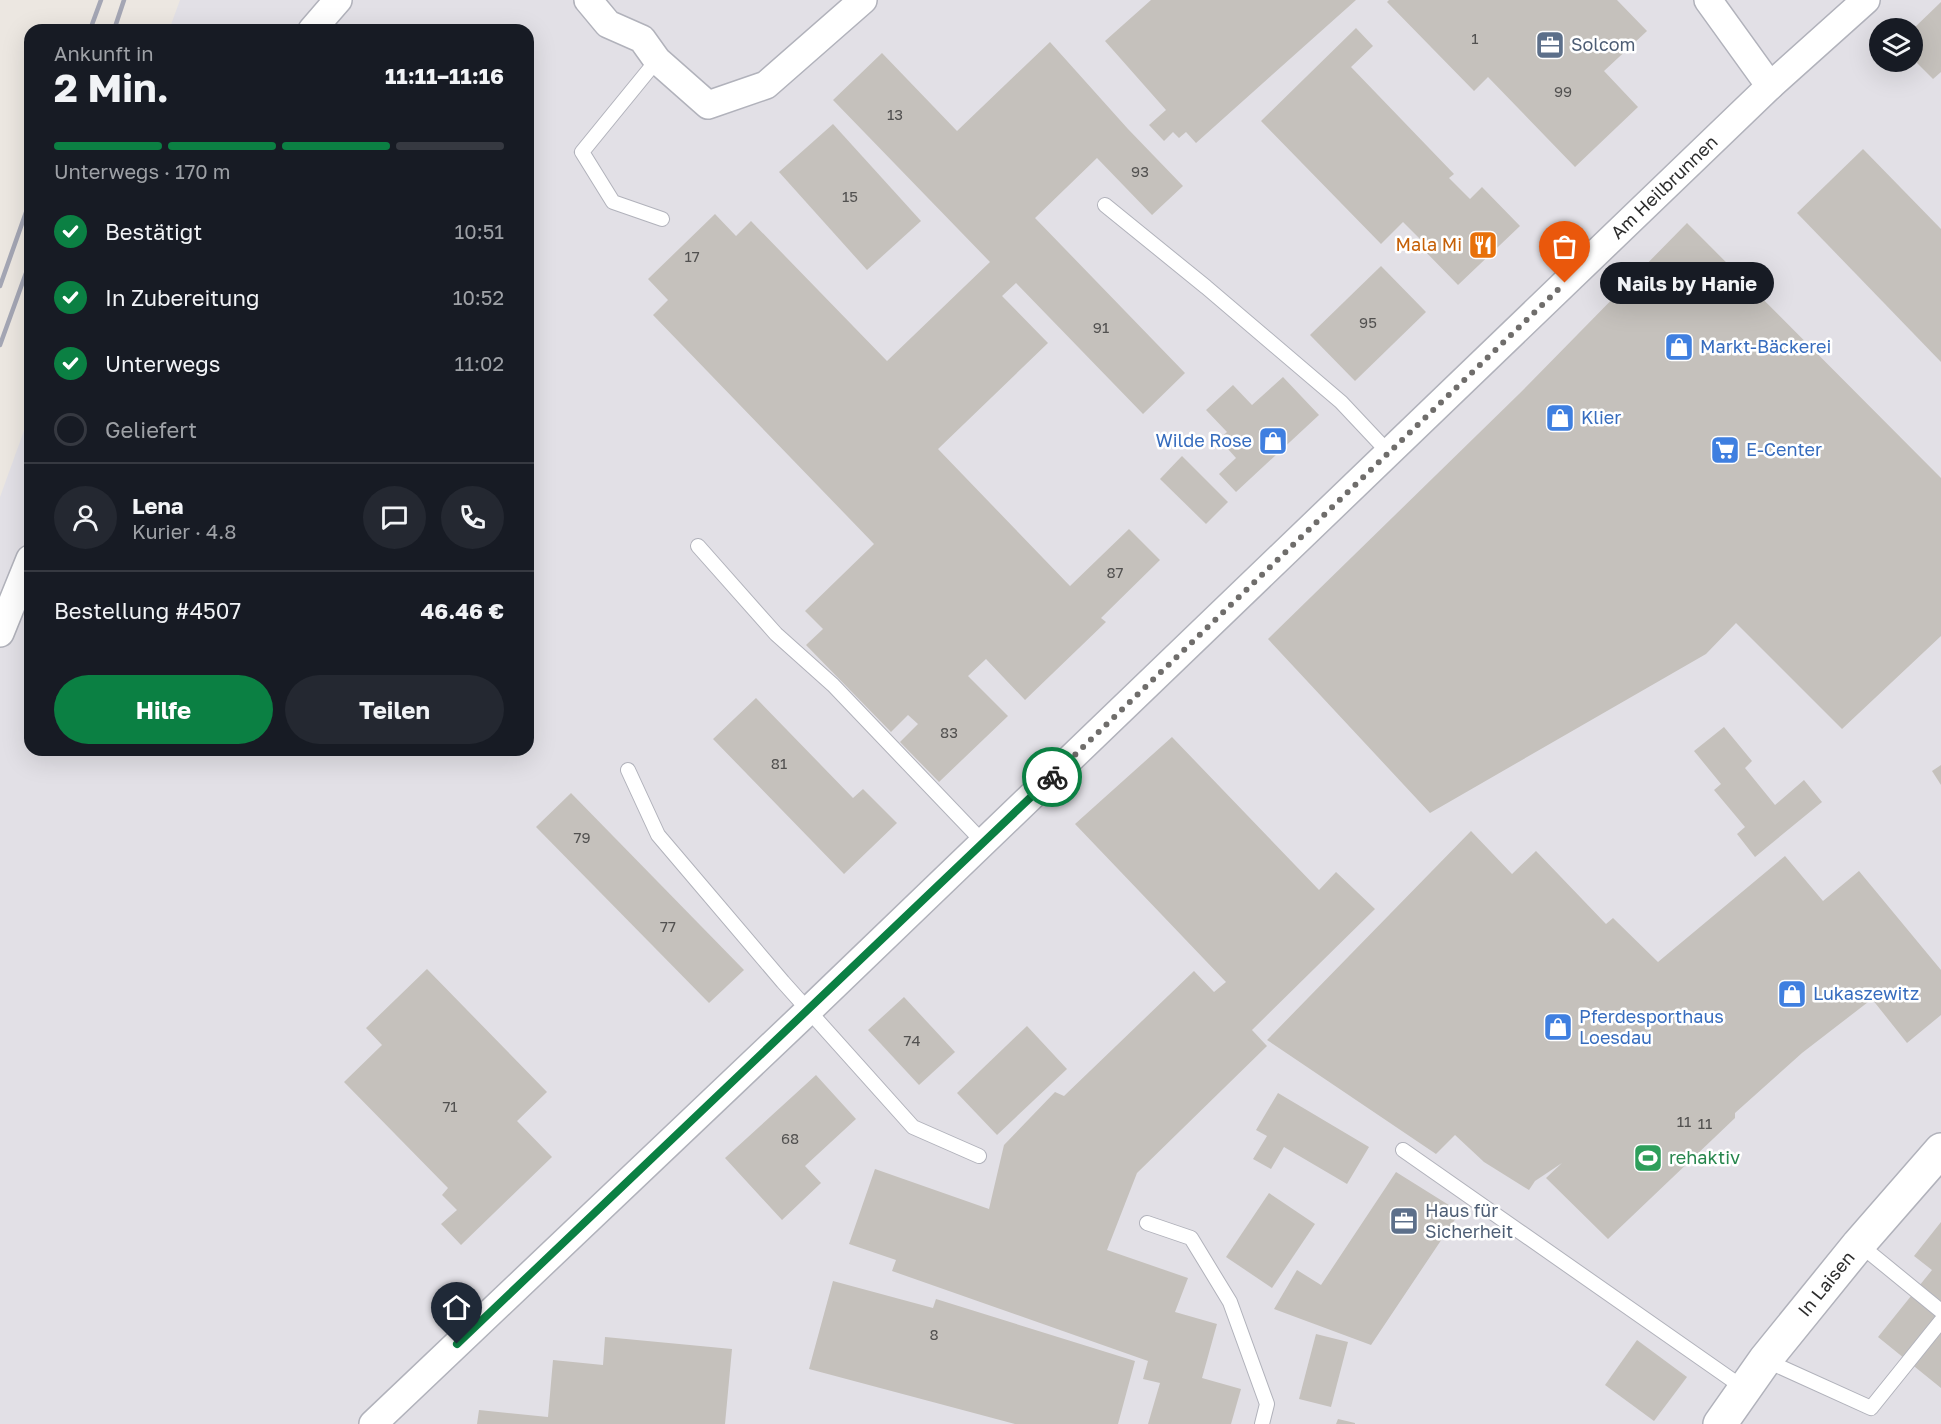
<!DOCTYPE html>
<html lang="de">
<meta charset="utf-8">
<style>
:root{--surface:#171b24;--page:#242831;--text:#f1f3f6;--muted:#9ea1a6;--line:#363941;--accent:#0b8043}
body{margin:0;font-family:"Golos Text",sans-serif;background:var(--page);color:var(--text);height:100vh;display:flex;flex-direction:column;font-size:22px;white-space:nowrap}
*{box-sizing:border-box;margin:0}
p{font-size:20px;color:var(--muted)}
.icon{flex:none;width:33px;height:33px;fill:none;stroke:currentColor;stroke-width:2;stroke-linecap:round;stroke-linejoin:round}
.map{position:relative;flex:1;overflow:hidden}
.details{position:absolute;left:24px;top:24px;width:510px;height:732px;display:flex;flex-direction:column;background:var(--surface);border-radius:18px;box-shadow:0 6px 24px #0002}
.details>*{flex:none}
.controls{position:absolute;left:1869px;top:18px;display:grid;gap:12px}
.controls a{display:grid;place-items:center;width:54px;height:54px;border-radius:50%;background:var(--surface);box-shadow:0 6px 24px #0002;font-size:30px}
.pin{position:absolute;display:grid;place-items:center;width:51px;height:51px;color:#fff;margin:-62px -26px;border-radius:50% 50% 50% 0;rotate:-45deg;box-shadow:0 0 6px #0007}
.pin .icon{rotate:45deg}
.courier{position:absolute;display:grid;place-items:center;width:60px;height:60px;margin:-30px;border:4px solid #0b8043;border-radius:50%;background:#fff;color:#222;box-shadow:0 2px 8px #0007}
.bubble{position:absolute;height:42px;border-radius:21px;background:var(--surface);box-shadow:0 6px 24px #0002;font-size:20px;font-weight:700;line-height:42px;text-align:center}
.headline em{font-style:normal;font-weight:700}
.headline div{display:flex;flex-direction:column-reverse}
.headline{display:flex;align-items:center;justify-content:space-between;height:102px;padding:0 30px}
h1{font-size:39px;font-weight:700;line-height:45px}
.bar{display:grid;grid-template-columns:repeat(4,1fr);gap:9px 6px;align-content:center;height:72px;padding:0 30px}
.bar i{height:8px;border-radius:4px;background:var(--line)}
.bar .selected{background:var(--accent)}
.bar p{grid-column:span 4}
.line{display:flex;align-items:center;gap:15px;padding:0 30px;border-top:2px solid var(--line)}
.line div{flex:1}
.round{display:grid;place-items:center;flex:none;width:63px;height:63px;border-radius:32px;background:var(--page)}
ol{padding:0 30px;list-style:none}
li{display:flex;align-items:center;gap:18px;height:66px}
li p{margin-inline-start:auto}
li .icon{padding:6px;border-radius:50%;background:var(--accent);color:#fff;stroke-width:4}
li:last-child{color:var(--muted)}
li i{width:33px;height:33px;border:3px solid var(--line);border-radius:50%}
.action{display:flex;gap:12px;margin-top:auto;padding:12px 30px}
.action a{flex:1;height:69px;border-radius:36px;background:var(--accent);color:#fff;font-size:24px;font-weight:700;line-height:69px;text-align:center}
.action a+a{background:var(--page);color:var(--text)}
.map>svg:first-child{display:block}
.industrial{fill:#e2e0e6;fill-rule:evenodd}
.building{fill:#c5c1bc}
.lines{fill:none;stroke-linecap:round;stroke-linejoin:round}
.service-casing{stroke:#b1b2bb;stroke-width:16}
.minor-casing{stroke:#b1b2bb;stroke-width:30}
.tertiary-casing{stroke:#b1b2bb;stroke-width:36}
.service{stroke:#fff;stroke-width:14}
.minor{stroke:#fff;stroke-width:27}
.tertiary{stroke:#fff;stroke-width:33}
.rail{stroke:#a4a6b4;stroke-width:4.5}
.done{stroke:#6f6d6b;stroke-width:6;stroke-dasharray:0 10.8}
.route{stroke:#0b8043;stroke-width:8}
.labels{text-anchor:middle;stroke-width:5;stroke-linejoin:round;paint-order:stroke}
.number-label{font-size:15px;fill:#525150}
.service-label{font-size:18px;fill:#4e5e75;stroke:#fff;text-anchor:start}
.street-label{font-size:18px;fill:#2c2c2c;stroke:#fff}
.food-label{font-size:18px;fill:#c56008;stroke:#fff;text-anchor:end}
.shop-label{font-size:18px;fill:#366cbe;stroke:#fff;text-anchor:start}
.leisure-label{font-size:18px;fill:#27864d;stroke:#fff;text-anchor:start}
</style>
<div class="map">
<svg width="1941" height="1424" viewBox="0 0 1941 1424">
<rect width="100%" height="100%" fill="#ece7e1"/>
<!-- industrial -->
<path class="industrial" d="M180,0h1761v1424h-1941v-927l30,-83v336h498v-720h-359zM1880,28h32v34h-32z"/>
<!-- building -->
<g class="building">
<path d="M1151,0h205l-160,143 -10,-11 -7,6 -6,-6 -9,9 -15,-16 17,-15 -61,-69z"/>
<path d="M1389,0h228l30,31 -43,40 34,36 -63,60 -87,-90 -14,14 -87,-89z"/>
<path d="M1941,2v70l-8,7 -21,-21v-28z"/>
<path d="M1356,28l17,18 -22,21 103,107 -5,4 21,21 12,-12 38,39 -62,59 -37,-38 3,-4 -21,-21 -22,22 -120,-123z"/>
<path d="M1050,42l78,87 55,57 -31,29 -55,-57 -62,60 150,155 -42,41 -127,-131 -14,13 46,47 -110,106 132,137 59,-57 31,31 -59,58 5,4 -81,78 -39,-41 -18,17 40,40 -69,66 -39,-40 18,-18 -10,-9 -17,17 -85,-87 17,-16 -18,-18 69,-67 -221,-229 15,-15 -20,-21 67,-65 21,22 15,-15 136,140 103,-99 -157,-162 49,-47 75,78z"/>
<path d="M833,124l88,97 -54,49 -88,-98z"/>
<path d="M1863,149l78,80v133l-144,-149z"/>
<path d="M1687,223l254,255v158l-99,93 -106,-106 -30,31 -276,159 -162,-174 251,-245z"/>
<path d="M1381,266l45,46 -71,69 -45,-46z"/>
<path d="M1283,377l36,38 -83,77 -17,-18 17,-16 -17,-19 8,-7 -21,-22 27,-25 19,20z"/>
<path d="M1182,456l46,46 -22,22 -46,-45z"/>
<path d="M756,698l97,100 10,-9 34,34 -53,51 -131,-135z"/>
<path d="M1724,727l28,34 -7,7 30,37 29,-25 18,22 -67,55 -18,-23 8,-7 -31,-37 7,-6 -27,-33z"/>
<path d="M1172,737l147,153 17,-18 39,37 -123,121 15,16 -130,127 -30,77 81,28 -13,34 42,12 -15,54 39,11 -10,35h-83l12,-41 -17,-4 5,-18 -256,-90 4,-11 -47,-16 26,-75 114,40 15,-64 51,-53 9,4 130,-125 20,21 12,-10 -151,-158z"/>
<path d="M1941,765v20l-9,-14z"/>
<path d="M571,793l173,177 -35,33 -173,-176z"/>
<path d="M1471,831l41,43 24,-23 70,73 7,-6 45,44 127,-106 38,45 36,-30 82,99v45l-34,28 -35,-44 -70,54 -67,60v5l-127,121 -62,-61 16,-15 -27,18 -6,9 -45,-28 -29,-27 -19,19 -169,-114z"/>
<path d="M427,969l120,123 -30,29 35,36 -91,88 -20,-21 16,-14 -15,-15 6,-7 -104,-106 38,-37 -16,-17z"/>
<path d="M904,997l51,55 -36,33 -51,-55z"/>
<path d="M1027,1026l40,43 -70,66 -40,-42z"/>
<path d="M816,1075l40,44 -51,47 16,17 -39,37 -57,-62z"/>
<path d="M1278,1093l91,54 -22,37 -63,-37 -13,22 -18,-10 14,-23 -11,-6z"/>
<path d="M1396,1172l64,40 -89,133 -97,-36 23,-39 24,15z"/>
<path d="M1269,1193l46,31 -43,64 -46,-31z"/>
<path d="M1941,1222v166l-63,-51 54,-67 -18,-14z"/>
<path d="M833,1281l100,27 3,-9 199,62 -17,63h-103l-206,-55z"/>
<path d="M1316,1334l32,8 -17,65 -32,-8z"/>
<path d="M605,1337l127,12 -7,75h-248l2,-14 69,7 5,-57 50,5z"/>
<path d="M1637,1340l50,37 -33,44 -49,-36z"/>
<path d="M1338,1419l17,4v1h-19z"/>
</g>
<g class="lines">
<!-- service casing -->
<g class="service-casing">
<g id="service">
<path d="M657,60l-75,92 31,50 49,17"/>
<path d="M1105,205l101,82 135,115 48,51"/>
<path d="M698,546l78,88 57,51 150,157"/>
<path d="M628,770l30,65 125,147 130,145 66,29"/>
<path d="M1403,1150l342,239"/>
<path d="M1147,1223l44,15 39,64 37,102 -5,20"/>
<path d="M1859,1244l82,67"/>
<path d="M1765,1360l106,48 70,-87"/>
</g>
</g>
<!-- minor casing -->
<g class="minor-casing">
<g id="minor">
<path d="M588,0l20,24 34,15 15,21 51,45 58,-20 97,-85"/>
<path d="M1708,0l62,86"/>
<path d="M312,30l26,-30"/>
<path d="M0,633l30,-74"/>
<path id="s1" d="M373,1424l436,-414 961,-924 96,-86"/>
</g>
</g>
<!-- tertiary casing -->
<g class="tertiary-casing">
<g id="tertiary">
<path id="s2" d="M1720,1424l45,-64 94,-116 82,-94"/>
</g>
</g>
<!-- service -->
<use href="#service" class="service"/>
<!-- minor -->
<use href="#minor" class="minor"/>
<!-- tertiary -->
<use href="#tertiary" class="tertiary"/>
<!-- rail -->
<g class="rail">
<path d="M90,30l11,-30"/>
<path d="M114,30l10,-30"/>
<path d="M0,286l30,-85"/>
<path d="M0,345l30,-83"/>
</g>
</g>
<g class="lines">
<!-- done -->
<path class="done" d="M1052,777l513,-494"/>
<!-- route -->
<path class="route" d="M457,1344l595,-567"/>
</g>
<!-- icons -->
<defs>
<g id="office-square" transform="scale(1.5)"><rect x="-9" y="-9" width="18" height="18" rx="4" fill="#5c6f8a" stroke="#fff"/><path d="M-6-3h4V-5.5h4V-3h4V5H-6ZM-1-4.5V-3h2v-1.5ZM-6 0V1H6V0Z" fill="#fff"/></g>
<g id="restaurant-square" transform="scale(1.5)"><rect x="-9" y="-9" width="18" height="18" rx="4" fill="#e8710a" stroke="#fff"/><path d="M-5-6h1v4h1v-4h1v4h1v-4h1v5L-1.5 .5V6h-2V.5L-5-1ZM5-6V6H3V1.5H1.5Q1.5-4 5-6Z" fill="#fff"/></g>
<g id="shop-square" transform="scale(1.5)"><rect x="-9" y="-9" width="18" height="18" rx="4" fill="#3f7fe0" stroke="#fff"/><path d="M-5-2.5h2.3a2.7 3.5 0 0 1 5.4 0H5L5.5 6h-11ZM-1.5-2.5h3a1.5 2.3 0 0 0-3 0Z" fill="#fff"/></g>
<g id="supermarket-square" transform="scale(1.5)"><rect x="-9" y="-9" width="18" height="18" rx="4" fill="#3f7fe0" stroke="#fff"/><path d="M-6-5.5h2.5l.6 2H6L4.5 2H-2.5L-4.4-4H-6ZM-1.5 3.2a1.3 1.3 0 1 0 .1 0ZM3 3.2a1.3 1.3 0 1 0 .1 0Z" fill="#fff"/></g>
<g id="stadium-square" transform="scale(1.5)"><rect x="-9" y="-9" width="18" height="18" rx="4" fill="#2e9e5b" stroke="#fff"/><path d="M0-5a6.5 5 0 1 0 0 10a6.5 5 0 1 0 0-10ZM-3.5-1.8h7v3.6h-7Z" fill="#fff"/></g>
</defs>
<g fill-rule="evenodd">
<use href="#office-square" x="1550" y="45"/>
<use href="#restaurant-square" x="1483" y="245"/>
<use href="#shop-square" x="1679" y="347"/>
<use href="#shop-square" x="1560" y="418"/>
<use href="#shop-square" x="1273" y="441"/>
<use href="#supermarket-square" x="1725" y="450"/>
<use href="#shop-square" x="1792" y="994"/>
<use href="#shop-square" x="1558" y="1027"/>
<use href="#stadium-square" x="1648" y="1158"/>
<use href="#office-square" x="1404" y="1221"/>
</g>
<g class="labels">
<!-- number labels -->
<g class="number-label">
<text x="1475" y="44">1</text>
<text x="1563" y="97">99</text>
<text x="895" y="120">13</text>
<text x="1140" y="177">93</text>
<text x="850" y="202">15</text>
<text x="692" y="262">17</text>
<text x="1368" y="328">95</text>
<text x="1101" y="333">91</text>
<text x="1115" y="578">87</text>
<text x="949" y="738">83</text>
<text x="779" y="769">81</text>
<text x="582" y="843">79</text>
<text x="668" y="932">77</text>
<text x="912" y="1046">74</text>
<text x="450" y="1112">71</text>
<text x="1684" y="1127">11</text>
<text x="1705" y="1129">11</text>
<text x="790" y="1144">68</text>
<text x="934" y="1340">8</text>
</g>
<!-- service labels -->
<g class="service-label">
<text x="1571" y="51">Solcom</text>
<text x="1425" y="1217">Haus für<tspan x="1425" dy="21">Sicherheit</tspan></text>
</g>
<!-- street labels -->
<g class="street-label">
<text dy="6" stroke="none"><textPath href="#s1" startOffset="1788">Am Heilbrunnen</textPath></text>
<text dy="6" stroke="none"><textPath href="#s2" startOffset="176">In Laisen</textPath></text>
</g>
<!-- food labels -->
<g class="food-label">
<text x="1462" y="251">Mala Mi</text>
</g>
<!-- shop labels -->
<g class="shop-label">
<text x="1700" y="353">Markt-Bäckerei</text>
<text x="1581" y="424">Klier</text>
<text x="1252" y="447" text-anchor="end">Wilde Rose</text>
<text x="1746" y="456">E-Center</text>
<text x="1813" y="1000">Lukaszewitz</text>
<text x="1579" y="1023">Pferdesporthaus<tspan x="1579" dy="21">Loesdau</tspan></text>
</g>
<!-- leisure labels -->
<g class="leisure-label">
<text x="1669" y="1164">rehaktiv</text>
</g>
</g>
</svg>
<div class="controls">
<a><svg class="icon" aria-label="layers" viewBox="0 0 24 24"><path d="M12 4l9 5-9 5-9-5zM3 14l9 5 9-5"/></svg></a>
</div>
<div class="pin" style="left:1565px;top:283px;background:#ea580c"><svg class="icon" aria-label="bag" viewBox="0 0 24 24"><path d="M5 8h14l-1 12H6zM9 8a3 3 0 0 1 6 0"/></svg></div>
<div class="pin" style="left:457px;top:1344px;background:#1f2937"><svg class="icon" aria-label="home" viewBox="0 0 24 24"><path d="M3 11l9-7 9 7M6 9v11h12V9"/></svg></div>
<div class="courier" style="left:1052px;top:777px"><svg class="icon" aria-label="bike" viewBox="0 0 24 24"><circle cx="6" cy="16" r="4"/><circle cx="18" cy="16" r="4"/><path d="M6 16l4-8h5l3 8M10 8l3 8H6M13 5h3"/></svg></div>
<div class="bubble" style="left:1600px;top:262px;width:174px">Nails by Hanie</div>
<section class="details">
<div class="headline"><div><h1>2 Min.</h1><p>Ankunft in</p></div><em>11:11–11:16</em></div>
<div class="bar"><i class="selected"></i><i class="selected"></i><i class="selected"></i><i></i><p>Unterwegs · 170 m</p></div>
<ol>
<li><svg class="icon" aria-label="check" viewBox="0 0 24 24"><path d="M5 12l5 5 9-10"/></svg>Bestätigt<p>10:51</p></li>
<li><svg class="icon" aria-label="check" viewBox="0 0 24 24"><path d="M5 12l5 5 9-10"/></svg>In Zubereitung<p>10:52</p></li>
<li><svg class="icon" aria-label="check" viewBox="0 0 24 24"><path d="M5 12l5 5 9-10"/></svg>Unterwegs<p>11:02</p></li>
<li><i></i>Geliefert</li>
</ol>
<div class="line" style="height:108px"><a class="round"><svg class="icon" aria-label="person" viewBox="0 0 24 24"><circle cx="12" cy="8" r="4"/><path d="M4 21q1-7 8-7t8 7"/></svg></a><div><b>Lena</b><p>Kurier · 4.8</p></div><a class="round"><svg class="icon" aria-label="chat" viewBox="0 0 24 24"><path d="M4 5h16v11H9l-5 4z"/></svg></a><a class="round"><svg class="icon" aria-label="phone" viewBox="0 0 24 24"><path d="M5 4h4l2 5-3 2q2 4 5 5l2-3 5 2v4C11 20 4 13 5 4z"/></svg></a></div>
<div class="line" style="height:78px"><div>Bestellung #4507</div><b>46.46 €</b></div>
<div class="action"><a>Hilfe</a><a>Teilen</a></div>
</section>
</div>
